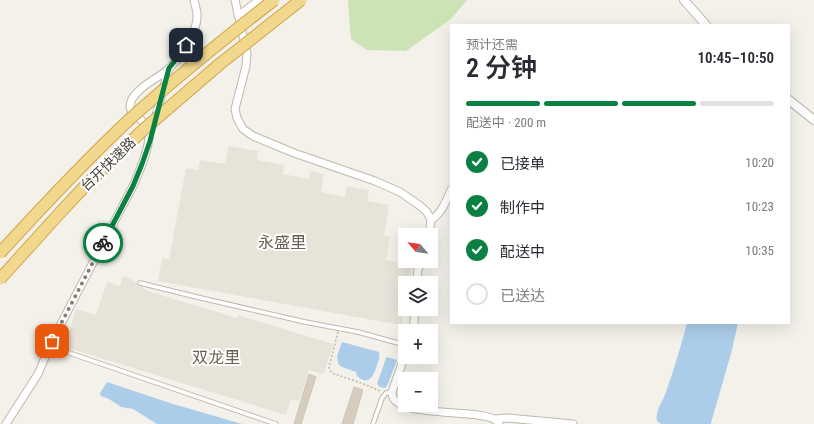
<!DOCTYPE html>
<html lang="zh">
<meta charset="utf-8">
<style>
:root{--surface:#fff;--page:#f2f2f3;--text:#2b2b33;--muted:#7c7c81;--line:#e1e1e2;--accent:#0b8043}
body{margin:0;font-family:"Roboto Condensed","Noto Sans SC",sans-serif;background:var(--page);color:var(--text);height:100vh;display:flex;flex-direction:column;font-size:15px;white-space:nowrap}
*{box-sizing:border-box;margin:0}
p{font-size:13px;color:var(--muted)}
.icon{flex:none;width:22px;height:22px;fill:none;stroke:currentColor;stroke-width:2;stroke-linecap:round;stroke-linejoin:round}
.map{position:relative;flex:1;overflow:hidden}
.sheet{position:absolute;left:450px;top:24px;width:340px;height:300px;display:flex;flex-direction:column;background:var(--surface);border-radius:0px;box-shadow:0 4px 16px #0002}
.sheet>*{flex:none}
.needle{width:26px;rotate:298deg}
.fabs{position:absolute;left:398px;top:228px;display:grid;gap:8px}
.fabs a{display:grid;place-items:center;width:40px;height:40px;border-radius:0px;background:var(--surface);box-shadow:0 4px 16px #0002;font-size:20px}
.pin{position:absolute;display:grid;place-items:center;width:34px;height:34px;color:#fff;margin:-17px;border-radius:8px;box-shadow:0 2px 6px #0006}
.courier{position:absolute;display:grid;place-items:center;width:40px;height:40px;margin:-20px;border:3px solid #0b8043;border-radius:50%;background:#fff;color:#222;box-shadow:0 1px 5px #0007}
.summary em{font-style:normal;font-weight:600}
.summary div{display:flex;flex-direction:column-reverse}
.summary{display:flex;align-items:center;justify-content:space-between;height:68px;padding:0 16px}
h1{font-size:26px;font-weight:600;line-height:30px}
.bar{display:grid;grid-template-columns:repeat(4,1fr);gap:6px 4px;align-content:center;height:48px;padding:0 16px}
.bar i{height:5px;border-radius:3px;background:var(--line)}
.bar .active{background:var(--accent)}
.bar p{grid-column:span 4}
ol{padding:0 16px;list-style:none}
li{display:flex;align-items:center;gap:12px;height:44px}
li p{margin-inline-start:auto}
li .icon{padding:4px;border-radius:50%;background:var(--accent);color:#fff;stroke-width:4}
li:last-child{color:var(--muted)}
li i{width:22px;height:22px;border:2px solid var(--line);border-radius:50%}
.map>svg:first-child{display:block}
.residential{fill:#e7e3d8}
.green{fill:#cce3b6}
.water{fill:#accdea}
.building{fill:#d4cdc0;stroke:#cec5b4}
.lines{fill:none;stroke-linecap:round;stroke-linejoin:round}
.service-casing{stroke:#beb9ad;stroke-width:5.5}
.minor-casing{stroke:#beb9ad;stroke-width:9}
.tertiary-casing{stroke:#beb9ad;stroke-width:10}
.path{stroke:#beb59f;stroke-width:1.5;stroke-dasharray:2 2;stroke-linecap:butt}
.service{stroke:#fff;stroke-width:3.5}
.minor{stroke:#fff;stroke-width:7}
.tertiary{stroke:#fff;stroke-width:8}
.trunk-bridge-casing{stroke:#cfa548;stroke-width:13;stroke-linecap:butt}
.trunk-bridge{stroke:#f2d88c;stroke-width:11}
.done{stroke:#837f76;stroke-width:4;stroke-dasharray:0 7.2}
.route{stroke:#0b8043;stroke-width:5}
.labels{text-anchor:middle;stroke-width:4;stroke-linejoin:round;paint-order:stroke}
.street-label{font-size:14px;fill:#464238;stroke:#fff}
.quarter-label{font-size:16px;fill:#686051;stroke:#fff}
</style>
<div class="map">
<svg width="814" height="424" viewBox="0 0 814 424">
<rect width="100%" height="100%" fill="#f3f1ea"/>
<!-- residential -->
<g class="residential">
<path d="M229,146l29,5 -1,9 27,5 -1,9 26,5 1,-8 14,3 -3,18 24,5 2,-11 22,4 -2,11 22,4 -5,31 6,1 -4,23 26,5 -3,18h-4v22l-4,20 -243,-44 4,-23 7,1 17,-91 12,2 2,-10 25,4z"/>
<path d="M123,276l7,2 17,13 90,27 1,-3 95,29 -9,30 -15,-4 -10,31 -8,-2 -5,16 -221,-68 11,-38 20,6 11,-33 13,4z"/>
</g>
<!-- green -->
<path class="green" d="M348,0h119l-16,19 -45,32 -39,-1 -16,-11z"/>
<!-- water -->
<g class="water">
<path d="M687,323h51l-6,27 -21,73v1h-50l-4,-3c-2,-10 6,-20 9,-29 8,-23 15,-46 21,-69z"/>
<path d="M342,342l37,10c1,5 0,8 -2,13 -3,10 -8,22 -20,11l-1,-4 -14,-5 -4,-3 -1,-8z"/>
<path d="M387,357l10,3 -10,26 -2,2 -5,-1 -3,-3 9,-26z"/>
<path d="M107,382l66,22 69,20h-85l-24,-15 -12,-2 -12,-8 -8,-3 -1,-3z"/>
</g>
<!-- building -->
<g class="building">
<path d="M309,374l7,3 -15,47h-7z"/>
<path d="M354,387l9,3 -10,34h-11z"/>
</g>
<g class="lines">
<!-- service casing -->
<g class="service-casing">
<g id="service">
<path d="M140,283l61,15 104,24 53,10 47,13"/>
<path d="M51,344l7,5 218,75"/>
<path d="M373,424l9,-26 4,-5 6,-1"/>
</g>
</g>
<!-- minor casing -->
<g class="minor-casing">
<g id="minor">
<path d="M235,0l12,54 -1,12 -11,43 2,9 6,11 10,7 41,17 81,28 25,11 19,13 8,7 4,8 -2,15"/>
<path d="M238,16l21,-16"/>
<path d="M155,119l14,-51"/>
<path d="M431,220c11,-7 15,-19 20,-30"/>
<path d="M416,283l2,-13 3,-9"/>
<path d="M412,331l2,-9 1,-13"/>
<path d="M405,355l-13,37c-1,30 99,13 107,32"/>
<path d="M495,419l12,-1 66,6"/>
<path d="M6,424l32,-50 14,-33 81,-155c6,-14 20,-44 15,-58 -5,-11 -24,-13 -16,-29 7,-12 22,-19 33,-27 13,-11 33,-39 32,-57 0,-5 -2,-10 -3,-15"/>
</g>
</g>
<!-- tertiary casing -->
<g class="tertiary-casing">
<g id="tertiary">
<path d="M684,0l22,25"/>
<path d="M789,100l25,20"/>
</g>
</g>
<!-- path -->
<path class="path" d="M338,332l-9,35 1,3 2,3 32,11 16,7"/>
<!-- service -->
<use href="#service" class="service"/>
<!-- minor -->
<use href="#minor" class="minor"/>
<!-- tertiary -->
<use href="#tertiary" class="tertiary"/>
<!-- trunk-bridge casing -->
<g class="trunk-bridge-casing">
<g id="trunk-bridge">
<path d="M0,253c42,-46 85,-92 131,-135 46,-41 94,-80 143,-118"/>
<path d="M0,279l57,-63 28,-30 58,-56 78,-67 80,-63"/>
</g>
</g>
<!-- trunk-bridge -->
<use href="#trunk-bridge" class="trunk-bridge"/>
</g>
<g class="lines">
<!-- done -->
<path class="done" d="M52,341l51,-98"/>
<!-- route -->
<path class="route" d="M103,243l30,-57 9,-22 8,-23 19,-73 13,-16 4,-7"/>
</g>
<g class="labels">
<!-- street labels -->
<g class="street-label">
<text transform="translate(108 164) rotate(-44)" y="5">台开快速路</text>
</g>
<!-- quarter labels -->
<g class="quarter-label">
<text x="282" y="248">永盛里</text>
<text x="216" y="363">双龙里</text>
</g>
</g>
</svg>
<div class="fabs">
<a><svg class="needle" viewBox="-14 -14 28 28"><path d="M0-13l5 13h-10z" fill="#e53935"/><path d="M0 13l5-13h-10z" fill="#7c7c81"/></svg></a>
<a><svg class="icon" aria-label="layers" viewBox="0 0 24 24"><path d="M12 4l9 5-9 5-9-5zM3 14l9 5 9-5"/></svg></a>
<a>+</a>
<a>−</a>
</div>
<div class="pin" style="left:52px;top:341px;background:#ea580c"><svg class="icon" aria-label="bag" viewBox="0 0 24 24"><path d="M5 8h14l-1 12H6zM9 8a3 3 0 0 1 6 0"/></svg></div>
<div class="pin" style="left:186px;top:45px;background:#1f2937"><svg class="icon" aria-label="home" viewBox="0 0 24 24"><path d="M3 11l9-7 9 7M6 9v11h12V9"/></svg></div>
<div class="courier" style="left:103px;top:243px"><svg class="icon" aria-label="bike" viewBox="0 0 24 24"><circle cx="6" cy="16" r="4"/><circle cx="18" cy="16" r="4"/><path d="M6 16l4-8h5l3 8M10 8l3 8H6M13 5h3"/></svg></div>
<section class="sheet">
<div class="summary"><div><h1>2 分钟</h1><p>预计还需</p></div><em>10:45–10:50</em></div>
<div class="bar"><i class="active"></i><i class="active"></i><i class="active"></i><i></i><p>配送中 · 200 m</p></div>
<ol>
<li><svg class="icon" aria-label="check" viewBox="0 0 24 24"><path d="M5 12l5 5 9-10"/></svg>已接单<p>10:20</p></li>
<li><svg class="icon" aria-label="check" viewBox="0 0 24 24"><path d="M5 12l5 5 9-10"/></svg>制作中<p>10:23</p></li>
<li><svg class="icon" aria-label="check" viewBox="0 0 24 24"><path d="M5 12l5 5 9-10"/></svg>配送中<p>10:35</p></li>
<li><i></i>已送达</li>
</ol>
</section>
</div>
